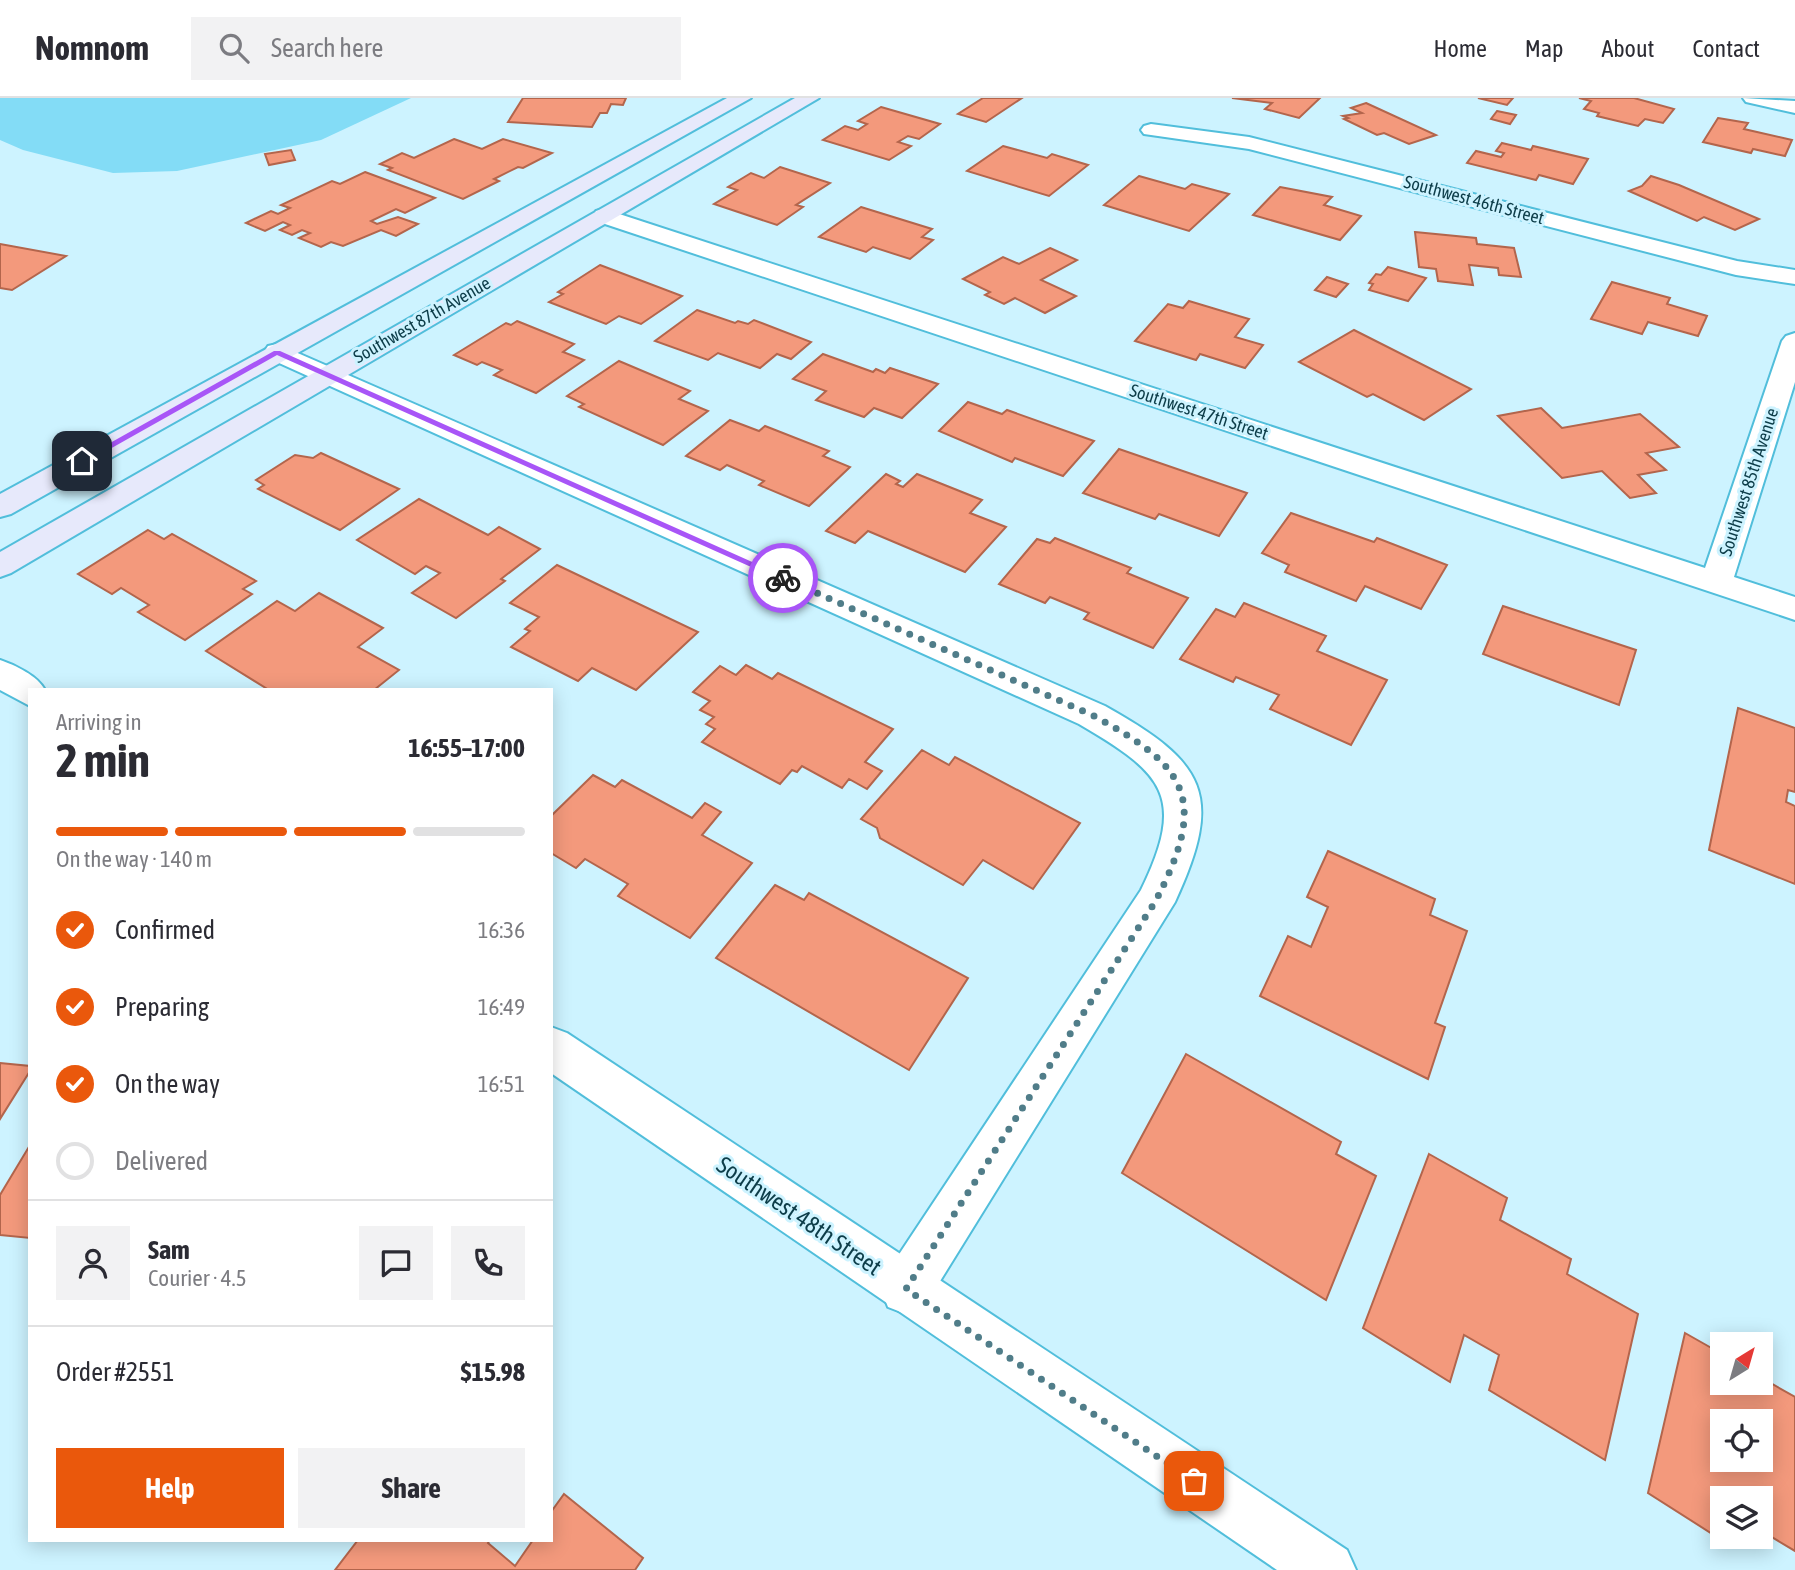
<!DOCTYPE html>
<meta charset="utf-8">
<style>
:root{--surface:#fff;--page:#f2f2f3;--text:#2b2b33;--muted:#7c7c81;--line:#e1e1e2;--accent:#ea580c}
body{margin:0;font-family:"Asap Condensed",sans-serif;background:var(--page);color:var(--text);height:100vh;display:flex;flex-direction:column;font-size:26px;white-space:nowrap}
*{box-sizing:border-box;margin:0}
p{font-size:23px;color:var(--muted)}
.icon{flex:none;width:38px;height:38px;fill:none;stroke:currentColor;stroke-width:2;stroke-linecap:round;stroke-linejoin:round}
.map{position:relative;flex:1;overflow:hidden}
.panel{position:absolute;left:28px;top:590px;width:525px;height:854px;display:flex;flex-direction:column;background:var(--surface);border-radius:0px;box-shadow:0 4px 18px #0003}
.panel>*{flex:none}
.needle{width:46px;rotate:37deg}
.tools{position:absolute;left:1710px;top:1234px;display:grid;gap:14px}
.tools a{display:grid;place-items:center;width:63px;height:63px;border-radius:0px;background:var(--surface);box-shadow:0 4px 18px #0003;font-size:35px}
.pin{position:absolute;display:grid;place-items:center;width:60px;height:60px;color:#fff;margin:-30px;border-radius:14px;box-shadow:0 4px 10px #0006}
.courier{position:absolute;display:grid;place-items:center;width:70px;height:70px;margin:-35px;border:5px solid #a855f7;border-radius:50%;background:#fff;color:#222;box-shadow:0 2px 9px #0007}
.overview em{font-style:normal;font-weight:700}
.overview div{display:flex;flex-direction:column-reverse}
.overview{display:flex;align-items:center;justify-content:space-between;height:119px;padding:0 28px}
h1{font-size:46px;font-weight:700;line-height:52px}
.bar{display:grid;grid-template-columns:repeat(4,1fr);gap:10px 7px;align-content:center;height:84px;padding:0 28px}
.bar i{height:9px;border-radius:5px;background:var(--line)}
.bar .current{background:var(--accent)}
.bar p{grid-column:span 4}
.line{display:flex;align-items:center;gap:18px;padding:0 28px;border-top:2px solid var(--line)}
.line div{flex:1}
.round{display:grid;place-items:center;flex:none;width:74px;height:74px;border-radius:0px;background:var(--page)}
ol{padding:0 28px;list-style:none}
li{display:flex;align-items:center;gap:21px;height:77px}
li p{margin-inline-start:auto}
li .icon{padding:7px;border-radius:50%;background:var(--accent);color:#fff;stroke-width:4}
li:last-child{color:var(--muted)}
li i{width:38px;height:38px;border:4px solid var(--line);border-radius:50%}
.action{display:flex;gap:14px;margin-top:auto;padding:14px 28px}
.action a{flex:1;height:80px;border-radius:0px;background:var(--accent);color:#fff;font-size:28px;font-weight:700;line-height:80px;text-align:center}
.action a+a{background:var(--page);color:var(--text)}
header{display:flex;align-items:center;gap:42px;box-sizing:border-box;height:98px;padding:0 35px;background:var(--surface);border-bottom:2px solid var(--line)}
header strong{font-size:33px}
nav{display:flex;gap:38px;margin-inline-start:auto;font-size:24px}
.search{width:490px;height:63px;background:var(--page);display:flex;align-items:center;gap:18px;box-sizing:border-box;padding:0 24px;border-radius:0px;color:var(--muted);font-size:26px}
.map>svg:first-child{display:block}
.water{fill:#83dcf6}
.building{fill:#f3997c;stroke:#b3654c;stroke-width:2;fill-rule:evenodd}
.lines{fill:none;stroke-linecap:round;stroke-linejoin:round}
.minor-casing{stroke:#51bedb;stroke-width:4}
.tertiary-casing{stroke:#51bedb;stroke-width:4}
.secondary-casing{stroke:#51bedb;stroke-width:4}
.minor{fill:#fff;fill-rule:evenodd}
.tertiary{fill:#fff;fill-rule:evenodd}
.secondary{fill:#e7e9fb;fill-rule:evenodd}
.route{fill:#a855f7}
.done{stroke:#507d89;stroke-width:7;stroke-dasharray:0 12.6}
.labels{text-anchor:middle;stroke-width:6;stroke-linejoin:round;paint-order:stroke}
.far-street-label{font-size:18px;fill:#0d3d49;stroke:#cdf3ff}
.near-street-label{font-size:24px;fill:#0d3d49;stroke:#cdf3ff}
</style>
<header>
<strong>Nomnom</strong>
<div class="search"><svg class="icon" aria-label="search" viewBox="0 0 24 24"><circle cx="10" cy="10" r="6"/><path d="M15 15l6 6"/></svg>Search here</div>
<nav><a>Home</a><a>Map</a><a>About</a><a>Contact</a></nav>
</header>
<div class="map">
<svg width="1795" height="1472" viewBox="0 0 1795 1472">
<rect width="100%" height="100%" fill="#cdf3ff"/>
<!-- water -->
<path class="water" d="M0,0h411l-90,42 -144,31 -64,2 -90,-23 -23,-10z"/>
<!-- building -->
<g class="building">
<path d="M523,0h103l-3,7 -12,-1 -4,9h-7l-8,14 -84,-5z"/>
<path d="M983,0h39l-36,24 -28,-8z"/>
<path d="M1232,0h88l-21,20 -34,-9 7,-6z"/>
<path d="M1478,0h35l-6,7z"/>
<path d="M1579,0h55l40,11 -11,14 -18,-4 -7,7 -41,-10 2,-3 -15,-4 7,-8z"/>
<path d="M1366,5l70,32 -27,9 -25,-11 -7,2 -33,-16 4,-1 -5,-2 19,-3 -11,-5z"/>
<path d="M881,9l59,17 -21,15 -11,-3 -10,6 13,4 -22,14 -66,-20 22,-14 13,4 9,-6 -9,-3z"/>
<path d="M1497,13l19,4 -6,9 -19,-5z"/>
<path d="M1718,20l30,5 -4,6 48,11 -7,16 -32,-7 -2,4 -48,-11z"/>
<path d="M454,41l28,10 21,-10 49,14 -29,15 -5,-1 -24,12 5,2 -36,18 -75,-29 4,-2 -12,-4 22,-11 12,5z"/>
<path d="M1502,45l29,7 2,-4 55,13 -15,25 -34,-9 -3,5 -69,-17 9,-12 25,6 3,-4 -8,-2z"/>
<path d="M1003,48l44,12 5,-4 36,11 -39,31 -82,-25z"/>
<path d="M291,52l4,10 -26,5 -4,-11z"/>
<path d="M780,69l50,16 -34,22 7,2 -26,18 -63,-21 23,-14 -9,-3 23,-14 13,5z"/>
<path d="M365,74l70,26 -30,15 -9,-4 -25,12 6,3 21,-7 20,7 -22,12 -15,-6 -38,16 -12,-4 -10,5 -22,-9 11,-5 -8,-3 -10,5 -12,-5 10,-5 -7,-3 -18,9 -19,-8 25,-12 7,3 12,-6 -9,-3 51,-24 8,3z"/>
<path d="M1139,78l46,13 7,-5 37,10 -40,37 -85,-26z"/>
<path d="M1651,78l28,9 80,34 -24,11 -31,-13 -7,4 -68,-30 13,-5z"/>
<path d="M1280,89l52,10 -8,8 37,11 -21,24 -87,-25z"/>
<path d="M861,109l71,22 -10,8 11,3 -23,19 -37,-12 -7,5 -47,-15z"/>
<path d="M1415,134l61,6 1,6 37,4 7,29 -22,-2 -1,-7 -29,-3 4,20 -35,-4 -2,-12 -17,-2z"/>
<path d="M0,146l66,12 -54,34 -12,-2z"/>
<path d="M1050,150l27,12 -36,20 35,16 -31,17 -30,-15 -11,6 -19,-9 5,-3 -27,-13 40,-22 16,7z"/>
<path d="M600,167l82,31 -41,28 -22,-8 -13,8 -57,-22 14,-8 -5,-2z"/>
<path d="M1388,169l38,11 -18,23 -39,-11 4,-6 -4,-1 7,-9 5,1z"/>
<path d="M1327,179l21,7 -12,13 -21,-7z"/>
<path d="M1612,184l58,16 -3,6 40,12 -9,20 -50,-14 -6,12 -51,-15z"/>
<path d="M1189,203l60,18 -14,18 28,8 -18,23 -45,-14 -4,6 -61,-19 33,-37 15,4z"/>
<path d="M697,212l38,13 3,-2 10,3 6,-4 57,22 -20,17 -14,-5 -17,14 -42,-15 -10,7 -53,-19z"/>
<path d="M517,223l57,23 -11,8 21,8 -48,33 -42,-18 8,-5 -20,-8 -5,3 -23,-10 52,-32 5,2z"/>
<path d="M1354,232l117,59 -47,31 -51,-26 -6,3 -68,-35z"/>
<path d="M823,256l50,18 3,-3 9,4 5,-5 48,16 -36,34 -28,-10 -10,9 -48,-17 10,-9 -33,-12z"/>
<path d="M619,263l71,30 -11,8 29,12 -45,34 -84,-38 5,-3 -17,-8z"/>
<path d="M968,304l34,12 5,-4 87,31 -31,35 -48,-18 -3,4 -73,-31z"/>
<path d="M1541,310l21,20 78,-14 39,33 -33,6 20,17 -28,5 18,18 -26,5 -28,-27 -40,7 -64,-62z"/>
<path d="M730,322l29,11 6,-5 64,25 -6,5 27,11 -41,39 -50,-21 5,-4 -37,-16 -7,5 -34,-14z"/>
<path d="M1119,351l128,44 -28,43 -60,-22 -4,5 -72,-26z"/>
<path d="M321,355l78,36 -59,41 -82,-41 6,-4 -8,-5 39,-25 18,3z"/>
<path d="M886,376l14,7 -4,3 7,3 14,-13 65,26 -12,13 36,14 -41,45 -97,-41 -13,12 -29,-12z"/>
<path d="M419,401l69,36 11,-8 41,22 -39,30 4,2 -49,37 -44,-25 28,-20 -14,-7 -11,8 -58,-34z"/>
<path d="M1291,415l83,29 3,-4 70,27 -26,44 -56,-23 -9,15 -71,-29 4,-7 -27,-12z"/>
<path d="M148,432l16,9 8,-5 84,47 -13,8 9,5 -67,46 -47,-28 11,-7 -28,-17 -9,6 -34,-20z"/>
<path d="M1055,440l76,30 -4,5 61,25 -35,50 -69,-29 5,-6 -39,-16 -5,6 -46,-19 38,-45 13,4z"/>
<path d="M557,467l141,67 -62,58 -44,-22 -14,13 -67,-34 19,-16 -5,-2 14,-12 -29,-14z"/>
<path d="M319,495l64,35 -25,19 41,23 -25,20h-105l-63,-39 71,-50 18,10z"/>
<path d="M1244,505l82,33 -9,15 70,29 -36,65 -81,-36 9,-14 -43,-18 -3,5 -53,-23 36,-50 19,8z"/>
<path d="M1503,508l133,44 -17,55 -136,-51z"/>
<path d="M746,567l26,14 6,-6 115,56 -28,33 17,9 -15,18 -18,-10 -7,9 -40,-22 -5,6 -5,-2 -12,14 -78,-42 13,-13 -9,-5 8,-7 -14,-7 10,-9 -17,-9 27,-26 16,9z"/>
<path d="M1738,610l57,20v64l-7,-2 -2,12 9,4v78l-86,-34z"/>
<path d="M922,652l27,15 6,-8 125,66 -47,66 -50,-29 -20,25 -83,-47 -3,-10 -16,-9z"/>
<path d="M593,677l22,12 7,-7 70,38 13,-15 16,9 -19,23 50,28 -62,75 -72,-42 10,-12 -43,-25 -9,9 -25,-15v-37z"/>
<path d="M1328,753l107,48 -5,16 37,16 -32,92 10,4 -17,52 -168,-83 28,-60 23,11 17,-40 -21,-10z"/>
<path d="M775,787l29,15 5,-7 159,85 -59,92 -193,-112z"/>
<path d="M1186,956l155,88 -5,12 40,22 -50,124 -204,-127z"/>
<path d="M0,965l30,3v5l-30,48z"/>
<path d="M30,1047v93l-30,-3v-40z"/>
<path d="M1429,1056l78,44 -7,22 71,39 -4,15 71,40 -33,146 -116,-70 10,-35 -35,-20 -14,47 -87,-54z"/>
<path d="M1685,1235l37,21v28h38v-5l35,20v154l-35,-21v-32h-38l-5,39 -69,-44zM1722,1323h38v39h-38z"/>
<path d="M564,1396l79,64 -8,12h-300l23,-30h132l-2,3 27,23 18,-26h18v-28z"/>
</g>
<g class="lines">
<!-- minor casing -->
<g class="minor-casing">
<g id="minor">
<path d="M1743,0l52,3v12l-49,-11z"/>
<path d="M1151,26l98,13 488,124 58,9v14l-59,-9 -487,-126 -105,-15 -3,-4 3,-4z"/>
<path d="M604,111l1101,359 77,-227 4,-5 9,-3v49l-61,195 61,20v23l-1199,-399 -3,-5 3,-5z"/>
<path d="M277,246l828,362c100,56 120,88 70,196l-251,405 -18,7 -18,-7 -7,-18 7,-18 253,-381c46,-94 22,-117 -62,-166l-811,-366 -4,-6 4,-6z"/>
</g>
</g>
<!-- tertiary casing -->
<g class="tertiary-casing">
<g id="tertiary">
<path d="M0,562c15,5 38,16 45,30h-15v16l-30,-16z"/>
<path d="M551,929l16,6 780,517 9,20h-79l-726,-497z"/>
</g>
</g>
<!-- secondary casing -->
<g class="secondary-casing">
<g id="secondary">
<path d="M727,0h24l-740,416 -11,3v-23z"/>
<path d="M795,0h24l-808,475 -11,4v-25z"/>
</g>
</g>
<!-- minor -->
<use href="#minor" class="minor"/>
<!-- tertiary -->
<use href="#tertiary" class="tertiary"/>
<!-- secondary -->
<use href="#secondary" class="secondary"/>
</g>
<!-- route -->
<path class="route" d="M274,253h6l508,227 -8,2 -503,-225 -192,108 -7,-2z"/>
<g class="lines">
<!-- done -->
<path class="done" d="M783,480l309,137c98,52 116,86 63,187l-249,387 288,192"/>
</g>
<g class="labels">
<!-- far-street labels -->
<g class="far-street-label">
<text transform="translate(1474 102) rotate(15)" y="6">Southwest 46th Street</text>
<text transform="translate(422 222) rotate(-30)" y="6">Southwest 87th Avenue</text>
<text transform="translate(1199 314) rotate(18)" y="6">Southwest 47th Street</text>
<text transform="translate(1749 384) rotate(-72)" y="6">Southwest 85th Avenue</text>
</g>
<!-- near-street labels -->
<g class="near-street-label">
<text transform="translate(799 1118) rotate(34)" y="8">Southwest 48th Street</text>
</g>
</g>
</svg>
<div class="tools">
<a><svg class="needle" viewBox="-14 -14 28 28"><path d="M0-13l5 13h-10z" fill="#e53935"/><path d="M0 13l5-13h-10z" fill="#7c7c81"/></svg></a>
<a><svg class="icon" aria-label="locate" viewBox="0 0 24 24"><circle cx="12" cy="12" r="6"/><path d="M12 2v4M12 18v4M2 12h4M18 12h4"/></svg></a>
<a><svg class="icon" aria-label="layers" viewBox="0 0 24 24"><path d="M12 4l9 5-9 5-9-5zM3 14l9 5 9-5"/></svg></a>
</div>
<div class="pin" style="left:1194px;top:1383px;background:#ea580c"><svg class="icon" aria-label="bag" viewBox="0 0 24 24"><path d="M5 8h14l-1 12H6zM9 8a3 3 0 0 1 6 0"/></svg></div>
<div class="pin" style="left:82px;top:363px;background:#1f2937"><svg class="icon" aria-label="home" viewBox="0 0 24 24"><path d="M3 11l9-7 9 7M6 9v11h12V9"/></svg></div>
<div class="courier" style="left:783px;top:480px"><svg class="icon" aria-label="bike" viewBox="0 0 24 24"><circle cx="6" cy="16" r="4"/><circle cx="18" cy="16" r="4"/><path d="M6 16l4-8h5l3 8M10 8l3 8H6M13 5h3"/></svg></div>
<section class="panel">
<div class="overview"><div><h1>2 min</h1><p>Arriving in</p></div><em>16:55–17:00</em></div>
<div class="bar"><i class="current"></i><i class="current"></i><i class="current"></i><i></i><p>On the way · 140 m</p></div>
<ol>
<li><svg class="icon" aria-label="check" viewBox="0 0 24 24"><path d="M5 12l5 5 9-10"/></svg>Confirmed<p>16:36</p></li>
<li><svg class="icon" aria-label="check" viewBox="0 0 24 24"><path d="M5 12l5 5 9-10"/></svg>Preparing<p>16:49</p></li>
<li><svg class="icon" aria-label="check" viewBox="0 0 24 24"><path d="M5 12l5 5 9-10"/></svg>On the way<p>16:51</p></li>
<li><i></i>Delivered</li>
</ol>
<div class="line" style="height:126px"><a class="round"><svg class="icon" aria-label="person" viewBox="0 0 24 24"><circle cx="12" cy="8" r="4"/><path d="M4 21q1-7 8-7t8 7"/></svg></a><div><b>Sam</b><p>Courier · 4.5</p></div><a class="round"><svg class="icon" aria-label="chat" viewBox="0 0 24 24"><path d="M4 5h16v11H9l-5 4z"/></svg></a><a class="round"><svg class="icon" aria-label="phone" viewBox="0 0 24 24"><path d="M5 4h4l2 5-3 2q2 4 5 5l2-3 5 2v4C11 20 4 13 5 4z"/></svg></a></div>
<div class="line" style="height:91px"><div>Order #2551</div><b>$15.98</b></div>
<div class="action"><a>Help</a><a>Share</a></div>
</section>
</div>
